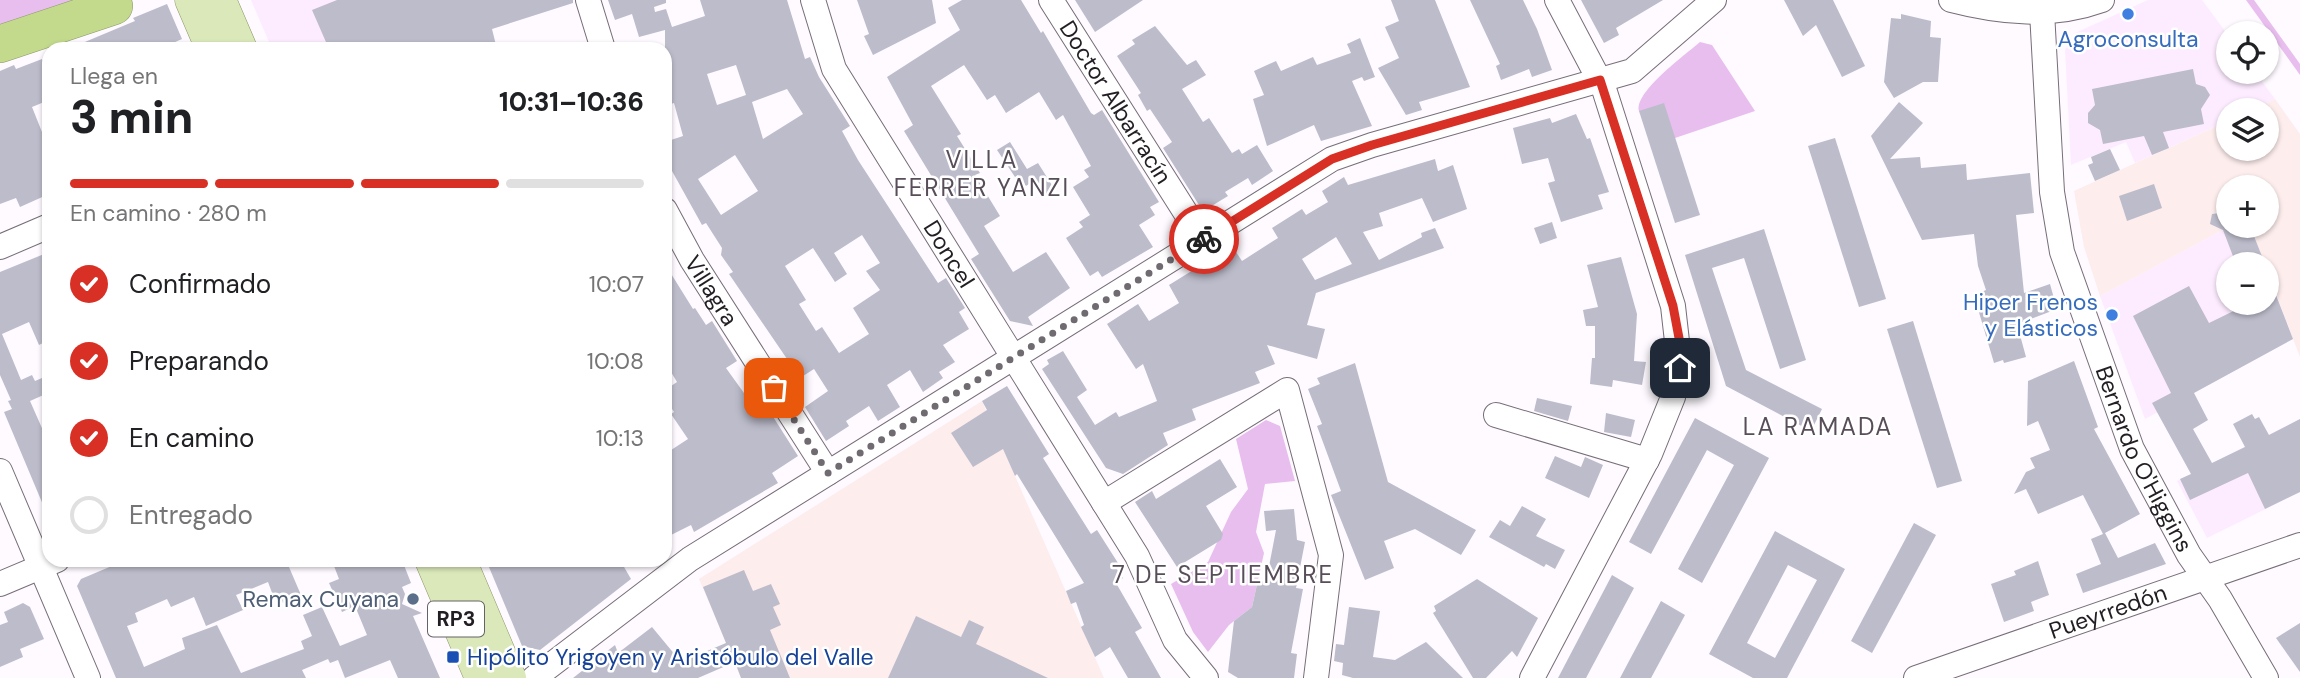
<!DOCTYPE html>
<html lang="es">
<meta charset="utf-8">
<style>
:root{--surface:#fff;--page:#f6f6f6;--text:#202124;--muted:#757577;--line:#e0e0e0;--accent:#d93025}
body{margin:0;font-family:"DM Sans",sans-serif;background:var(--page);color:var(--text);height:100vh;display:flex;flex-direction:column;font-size:26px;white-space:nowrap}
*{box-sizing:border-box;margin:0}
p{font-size:23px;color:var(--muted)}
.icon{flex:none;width:38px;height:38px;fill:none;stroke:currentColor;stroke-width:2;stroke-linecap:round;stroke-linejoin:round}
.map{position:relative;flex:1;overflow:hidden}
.details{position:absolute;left:42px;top:42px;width:630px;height:525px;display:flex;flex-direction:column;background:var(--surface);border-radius:21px;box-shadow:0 2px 5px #0004}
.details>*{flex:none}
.tools{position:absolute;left:2216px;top:21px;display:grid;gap:14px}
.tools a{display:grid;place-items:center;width:63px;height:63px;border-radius:50%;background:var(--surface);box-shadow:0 2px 5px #0004;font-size:35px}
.pin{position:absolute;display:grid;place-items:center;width:60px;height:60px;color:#fff;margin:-30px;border-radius:14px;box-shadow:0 4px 10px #0006}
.courier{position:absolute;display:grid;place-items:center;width:70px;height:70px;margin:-35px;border:5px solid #d93025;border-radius:50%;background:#fff;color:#222;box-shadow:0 2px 9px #0007}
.head em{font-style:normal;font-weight:800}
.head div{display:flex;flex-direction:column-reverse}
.head{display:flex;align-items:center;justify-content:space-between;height:119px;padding:0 28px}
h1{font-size:46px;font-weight:800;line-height:52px}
.bar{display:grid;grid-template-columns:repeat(4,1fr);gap:10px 7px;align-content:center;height:84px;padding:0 28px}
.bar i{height:9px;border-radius:5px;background:var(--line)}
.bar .on{background:var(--accent)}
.bar p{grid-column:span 4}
ol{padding:0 28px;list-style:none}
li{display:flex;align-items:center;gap:21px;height:77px}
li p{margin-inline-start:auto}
li .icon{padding:7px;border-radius:50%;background:var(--accent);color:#fff;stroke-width:4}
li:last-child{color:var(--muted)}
li i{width:38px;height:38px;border:4px solid var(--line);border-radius:50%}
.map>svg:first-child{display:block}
.built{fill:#fdecff}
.industrial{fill:#fdeded}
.green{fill:#e8beee}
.building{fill:#bdbccb;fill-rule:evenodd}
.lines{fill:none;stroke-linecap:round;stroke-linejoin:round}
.minor-casing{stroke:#776d78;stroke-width:26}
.major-casing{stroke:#8b9867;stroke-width:33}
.highway-casing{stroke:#8b9867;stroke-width:38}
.minor{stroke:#fff;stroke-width:24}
.major{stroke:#dbe9ba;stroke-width:32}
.highway{stroke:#c3da8c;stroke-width:37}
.done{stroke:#6f6b70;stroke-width:7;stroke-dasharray:0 12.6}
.route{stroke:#d93025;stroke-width:9}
.shop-dot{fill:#3f7fe0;stroke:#fff;stroke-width:2.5}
.service-dot{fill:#5c6f8a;stroke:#fff;stroke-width:2.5}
.transit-dot{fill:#1a4fb4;stroke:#fff;stroke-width:2.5}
.labels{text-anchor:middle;stroke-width:5;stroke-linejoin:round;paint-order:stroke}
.shield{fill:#fff;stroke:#646265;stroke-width:2}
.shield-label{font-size:21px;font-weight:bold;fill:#221e23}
.shop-label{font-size:23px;fill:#366cbe;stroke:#fff}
.street-label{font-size:23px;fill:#221e23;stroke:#fff}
.service-label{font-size:23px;fill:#4e5e75;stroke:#fff;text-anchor:end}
.transit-label{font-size:23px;fill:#164399;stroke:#fff;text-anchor:start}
.neighbourhood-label{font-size:24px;letter-spacing:2px;fill:#584e59;stroke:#fff}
</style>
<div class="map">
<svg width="2300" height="678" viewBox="0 0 2300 678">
<rect width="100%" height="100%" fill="#fefaff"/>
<!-- built -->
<g class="built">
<path d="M251,0h316l2,4 -77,25 -47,20h-173z"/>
<path d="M2148,0h54l26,35v37h27l20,27 -23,11h-24v11l-93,42 -9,-21 -55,23 -6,-115 10,-17z"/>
<path d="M2230,226h20l15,38h-37v39h38v-34l27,70 -148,80 -45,-123z"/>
<path d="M2300,419v73l-93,46 -30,-57z"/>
</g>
<!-- industrial -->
<g class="industrial">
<path d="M2275,99l25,35v223l-50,-131h16v-39h-38l2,39 -130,70 -16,-49 -10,-56 154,-70v28h38v-39h-14z"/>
<path d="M982,401l122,277h-363l-42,-99z"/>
</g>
<!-- green -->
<g class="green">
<path d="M0,0h91l-91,35z"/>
<path d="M2246,0h8l46,64v11z"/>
<path d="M1700,42l12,3 43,66 -80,27 -36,-27c-5,-19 46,-56 61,-69z"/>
<path d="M1266,420l14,6 15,55 -30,3 -9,48 8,21 -12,54 -23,18 -21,27 -15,-20 -22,-48 37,-22 23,-50 17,-23 -12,-50z"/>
</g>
<!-- building -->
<g class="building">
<path d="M337,0h236v3l-81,26 5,20h-168l-17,-39z"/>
<path d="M608,0h58v3l-12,4 1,5 11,-3 6,18 33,-11 -5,-16h87l18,59 5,-2 9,20 31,49 -8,5 16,29 80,123 8,-5 19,30 -6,4 10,17 -26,16 12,17 -16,10 4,6 -20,14 -13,-22 -23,15 13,22 -22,14 -9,-15 -23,15 3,5 -23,15 -21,-34 23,-16 -14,-22 -14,9 -71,-104 4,-2 -12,-17 1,-7 -16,-25 -4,2 -30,-54 -7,4v-33l18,-6 -9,-33 -9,3v-76l-26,7 -7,-23 -17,6zM736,65l10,30 -29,10 -10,-31zM787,89l16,25 -40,25 -11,-37zM735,155l23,36 -37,24 -23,-36zM862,235l18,28 -14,8 14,19 -27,18 16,26 -30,19 -17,-26 -6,4 -17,-27 7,-4 -21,-34 28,-18 22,34 12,-8 -13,-21z"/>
<path d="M857,0h75l4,23 -63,32 -9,-19 5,-2z"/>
<path d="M962,0h59l20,33 2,-2 48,82 3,2 8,-5 57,92 -9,5 5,8 -16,10 14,22 -51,30 -4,-6 -8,5 -24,-38 17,-11 -4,-5 11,-7 -17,-28 16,-10 -5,-7 7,-4 -28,-51 -7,5 -17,-28 -33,21 -11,-18 -8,5 -23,-35 -33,21 30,48 -4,2 23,37 -5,2 25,41 -16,10 29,46 33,-20 24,36 -42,29 5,9 -23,-5 -39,-62 8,-5 -75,-123 9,-6 -26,-48 73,-47 -12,-22z"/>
<path d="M1075,0h68l-48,32z"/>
<path d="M1391,0h44l35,87 -51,15 3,8 -16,5 -28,-47 21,-10 -14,-31 14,-6z"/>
<path d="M1470,0h53l14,29 15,41 -20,7 -3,-8 -28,11 -5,-14 4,-2z"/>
<path d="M1581,0h82l-47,28 3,7 -15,8z"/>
<path d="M1784,0h49l32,66 -23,11 -26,-52 -13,11z"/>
<path d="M167,4l15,35 -9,4 2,6h-107l67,-28 -2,-3z"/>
<path d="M1901,14l30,7 -1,16 11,1 -3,44h-15l-29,16 -10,-16 7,-64 10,1z"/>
<path d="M1155,26l32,39 9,-5 10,15 -24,14 21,33 6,-4 23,35 7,-4 3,5 15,-9 16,26 -21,14 -4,-7 -23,14 3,4 -18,11 -11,-2 -36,-57 9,-6 -22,-33 -3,2 -9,-16 3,-2 -24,-37 18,-12 -3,-4z"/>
<path d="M1360,38l15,39 -11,4 -2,-4 -10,4 20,45 -51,15 -7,-16 -47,21 -14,-47 11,-4 -10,-24 22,-10 5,10 32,-14 4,8 34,-12 -4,-9z"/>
<path d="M42,59l7,15v12l-5,2 5,12 -17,7 12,30 5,-2v59l-29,13 -4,-9 -16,6v-133l14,-6 2,4z"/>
<path d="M2193,69l3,15 9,3 5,8 -9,14 3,15 -41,8 6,16 -17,7 -8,-19 -41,8 -3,-14 -12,-7v-10l7,-8 -3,-16z"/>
<path d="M1899,102l24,21 -33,36 30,-2 1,11 45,-4 1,16 63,-7 4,40 -18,2 8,78 26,-9 7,25 -40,15 9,33 -22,6 -1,-3 -9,3 -16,-54 4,-1 -5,-14 9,-4 -8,-24 -4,-32 -52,6 -51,-104z"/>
<path d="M1664,103l36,112 -25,8 -36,-112z"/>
<path d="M1576,114l11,25 3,-1 19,54 -11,3 5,14 -42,13 -13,-39 7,-2 -7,-23 -26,6 -9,-36 37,-10 2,5z"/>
<path d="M1835,138l51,161 -27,8 -51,-161z"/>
<path d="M1010,142l17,27 11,-6 17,27 -13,8 -10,-16 -6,4 -8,-11 -3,2 -18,-27z"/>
<path d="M2110,149l10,21 -25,11 -7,-16 5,-2 -2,-6z"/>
<path d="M1435,159l3,12 15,-6 14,44 -34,13 -11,-24 -43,15 4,13 -20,6 16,28 43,-23 -1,-4 14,-5 9,20 -128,45 -9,32 18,4 -8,30 -50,-14 8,19 -20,8 5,11 -68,26 4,11 -33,13 5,12 -45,29 -17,-6 -64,-99 7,-5 -2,-4 16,-9 24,39 -10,7 18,28 21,-13 3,5 38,-16 -14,-37 -7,5 -29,-45 31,-20 11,17 30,-18 -10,-18 63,-39 10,15 36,-23 -6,-10 30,-19 4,6 22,-13 -6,-11 22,-14 4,8zM1336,237l16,27 -37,16 -13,-21z"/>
<path d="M2154,184l8,24 -35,13 -8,-25z"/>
<path d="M2228,212v14h22l15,38h-29l-13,-34 -13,-6 2,-10z"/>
<path d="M1552,222l5,16 -17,6 -6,-16z"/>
<path d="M1764,229l42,131 -26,9 -36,-111 -32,10 34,102 76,39 -11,22 -85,-45 -41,-131z"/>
<path d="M49,252v88l-10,5 -10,-23 -27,12 19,46 11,-5 3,6 7,-3 6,15 -18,8 19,43v75l-45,-107 8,-3 -4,-8 3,-1 -11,-25v-103z"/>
<path d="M1621,257l16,57 -3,47 12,1 -4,23 -29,-5 -1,7 -22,-3 2,-26h3v-32h-9l-3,-16 15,-3 -11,-42z"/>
<path d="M665,264l28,45 2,-1 11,17 6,-4 25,40 -11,7 28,39 9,-6 35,55 -26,17 6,10 -84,49 -3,-7 -26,13v-84l23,-15 -17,-25 3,-2 -9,-14v-8l12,-8 -12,-20z"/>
<path d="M2267,272l26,67 -99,54 14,27 -15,9 19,34 33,-16 -12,-23 19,-10 3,5 4,-2 10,18 31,-16v73l-35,17 -17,-36 -58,27 -10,-21 11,-5 -39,-71 19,-10 -38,-77 56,-30 20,37 41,-20h16z"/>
<path d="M1913,321l49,160 -25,7 -50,-159z"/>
<path d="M2074,361l24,66 -4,2 46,85 -35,19 13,25 37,-15 11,21 -83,29 -7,-19 25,-10 -10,-25 12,-5 -20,-39 -45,19 -12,-25 -12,5 12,-22 9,-4 -5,-10 20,-8 -12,-29 -11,5 1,-45z"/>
<path d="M1355,363l33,119 88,48 -15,25 -46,-26 -31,12 10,27 -29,12 -34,-85 10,-4 -24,-65 5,-2 -14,-35 12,-5 -3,-6z"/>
<path d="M1007,386l42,68 -6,4 48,76 6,-4 21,33 -4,2 9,13 -7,5 26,45 -7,4 26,46h-33l-18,-31 -15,10 -14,-30 3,-2 -8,-23 -5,2 -5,-13 18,-8 -67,-109 -2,2 -12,-27 -30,18 -22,-34 36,-23 -5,-9z"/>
<path d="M1537,398l35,8 -4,15 -34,-10z"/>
<path d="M1606,413l29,7 -4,17 -27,-5z"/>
<path d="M1695,418l74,40 -67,125 -24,-14 56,-104 -27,-15 -56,104 -22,-12z"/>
<path d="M1555,456l26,11 4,-10 18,8 -14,33 -44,-20z"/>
<path d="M1220,459l17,28 -31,19 17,28 -2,6 -44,27 -42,-65 17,-11 4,8z"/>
<path d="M1522,506l24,13 -10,17 29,14 -10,19 -9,-5 -2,3 -55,-30 11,-17 10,6z"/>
<path d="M1294,509l3,31 8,2 -9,46 7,1 -12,64 6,1 -3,24h-56l-10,-6 6,-51 18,-14 6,-27 8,2 10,-52 -10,1 -2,-20z"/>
<path d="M1914,523l22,12 -64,118 -21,-12z"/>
<path d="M1775,531l70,38 -58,109h-34l-44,-24zM1788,565l29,15 -42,78 -28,-15z"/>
<path d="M126,560h160l15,35 -18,8 -3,-8 -6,3 -6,-16 -32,13 7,15 -37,16 -12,-29 -23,10 -4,-8 -32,14 3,9 -11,4 17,41 41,-18 -3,-11 35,-13 24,48 63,-24 -3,-8 11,-5 -9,-21 19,-8 18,39 27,-11 -12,-29 -13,6 -13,-29 10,-4 -5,-13 13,-6h55l9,23 -9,4 3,7 -3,10 20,9 -9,3 27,62h-42l-8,-18 -45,18 -7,-18 -8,3 -2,-4 -26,11 4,8h-190l-39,-92 4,-7z"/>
<path d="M486,560h134l11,19 -91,71 -18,-4z"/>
<path d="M2038,561l11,34 -18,7 3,9 -30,11 -13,-38 25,-9 -2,-4z"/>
<path d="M744,570l9,21 18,-7 9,20 -7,3 8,18 -11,5 20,48h-49l-6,-16 -37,16h-125l42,-33 3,8 34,-26 29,35 45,-19 -23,-56z"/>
<path d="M1612,575l22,13 -48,90h-28z"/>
<path d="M1477,579l61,39 -21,39 -5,-6 -26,27h-13l-40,-65 3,-2 -2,-5z"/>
<path d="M1661,601l24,14 -34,63h-31z"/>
<path d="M23,603l7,4 14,32 -24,10 3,8 -23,10v-42l8,-3 -4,-10z"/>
<path d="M1349,607l31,4 -7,46 22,3 31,-18 37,36h-110l-11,-3 1,-12 -9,-2 2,-17 8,1z"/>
<path d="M916,616l45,21 8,-17 15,7 -8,17 72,34h-160z"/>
<path d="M2300,623v49l-24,-34z"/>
</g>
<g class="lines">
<!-- minor casing -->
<g class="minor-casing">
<g id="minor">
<path d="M588,0l15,49"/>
<path id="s1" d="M813,0l21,69 303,487 38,84 31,38"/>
<path id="s2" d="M1051,0l152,240"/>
<path d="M1951,0c50,13 101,18 151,0"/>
<path id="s3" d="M2042,12l10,180 10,60 70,197 57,106 31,44 46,79"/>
<path id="s4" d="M665,210l27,50 136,213"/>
<path d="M0,247l49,-21"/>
<path d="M1496,415l151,45"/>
<path d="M0,471l88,207"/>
<path d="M1104,503l183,-113 44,165 -15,123"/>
<path d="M0,584l57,-24"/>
<path d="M534,678l156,-119 642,-400 40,-14 260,-74 82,-71"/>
<path d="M1532,678l118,-224 23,-57 7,-29 -7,-62 -69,-217 -47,-89"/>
<path id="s5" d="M1916,678l384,-133"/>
</g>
</g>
<!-- major casing -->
<g class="major-casing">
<g id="major">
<path d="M191,0l21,49"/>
<path d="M220,0l21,49"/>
<path d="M431,560l50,118"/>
<path d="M460,560l50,118"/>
</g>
</g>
<!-- highway casing -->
<g class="highway-casing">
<path id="highway" d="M0,44l114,-38"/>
</g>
<!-- minor -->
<use href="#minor" class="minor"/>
<!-- major -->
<use href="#major" class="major"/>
<!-- highway -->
<use href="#highway" class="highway"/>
</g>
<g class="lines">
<!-- done -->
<path class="done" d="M774,388l54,85 376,-234"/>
<!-- route -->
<path class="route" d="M1204,239l128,-80 40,-14 228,-65 73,226 6,32 1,30"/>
</g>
<!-- markers -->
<g class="shop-dot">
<circle cx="2128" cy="14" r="7"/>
<circle cx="2112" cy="315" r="7"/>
</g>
<circle class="service-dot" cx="413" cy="599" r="7"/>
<rect class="transit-dot" x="446" y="650" width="14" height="14" rx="3.5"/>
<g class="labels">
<!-- shield labels -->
<rect class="shield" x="428" y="601.5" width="56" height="35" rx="5"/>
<g class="shield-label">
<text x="456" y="626">RP3</text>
</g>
<!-- shop labels -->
<g class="shop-label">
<text x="2128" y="47">Agroconsulta</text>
<text x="2098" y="310" text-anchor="end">Hiper Frenos<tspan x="2098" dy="26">y Elásticos</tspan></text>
</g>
<!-- street labels -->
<g class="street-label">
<text dy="8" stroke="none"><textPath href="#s2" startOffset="121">Doctor Albarracín</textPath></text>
<text dy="8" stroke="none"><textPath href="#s1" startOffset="290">Doncel</textPath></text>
<text dy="8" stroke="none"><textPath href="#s4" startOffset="93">Villagra</textPath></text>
<text dy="8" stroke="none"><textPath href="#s3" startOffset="464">Bernardo O'Higgins</textPath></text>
<text dy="8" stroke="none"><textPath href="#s5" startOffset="203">Pueyrredón</textPath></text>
</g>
<!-- service labels -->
<g class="service-label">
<text x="399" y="607">Remax Cuyana</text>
</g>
<!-- transit labels -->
<g class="transit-label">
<text x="467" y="665">Hipólito Yrigoyen y Aristóbulo del Valle</text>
</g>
<!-- neighbourhood labels -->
<g class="neighbourhood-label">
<text x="982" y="168">VILLA<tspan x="982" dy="28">FERRER YANZI</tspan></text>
<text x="1818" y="435">LA RAMADA</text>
<text x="1223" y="583">7 DE SEPTIEMBRE</text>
</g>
</g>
</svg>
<div class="tools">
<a><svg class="icon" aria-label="locate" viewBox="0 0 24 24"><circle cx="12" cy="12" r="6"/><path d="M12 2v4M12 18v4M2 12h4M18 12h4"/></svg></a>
<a><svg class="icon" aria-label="layers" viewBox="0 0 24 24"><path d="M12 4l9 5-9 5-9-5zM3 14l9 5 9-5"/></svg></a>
<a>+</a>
<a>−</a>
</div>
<div class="pin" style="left:774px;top:388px;background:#ea580c"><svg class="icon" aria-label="bag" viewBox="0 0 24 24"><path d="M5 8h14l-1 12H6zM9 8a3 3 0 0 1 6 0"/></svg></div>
<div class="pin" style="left:1680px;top:368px;background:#1f2937"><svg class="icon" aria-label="home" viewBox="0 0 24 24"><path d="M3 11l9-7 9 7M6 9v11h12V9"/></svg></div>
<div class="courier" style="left:1204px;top:239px"><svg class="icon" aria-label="bike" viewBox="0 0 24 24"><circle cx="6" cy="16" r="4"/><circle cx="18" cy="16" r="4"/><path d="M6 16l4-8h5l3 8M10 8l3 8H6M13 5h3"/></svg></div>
<section class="details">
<div class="head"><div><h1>3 min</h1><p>Llega en</p></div><em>10:31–10:36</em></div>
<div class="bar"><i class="on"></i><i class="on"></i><i class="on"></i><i></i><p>En camino · 280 m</p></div>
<ol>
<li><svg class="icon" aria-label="check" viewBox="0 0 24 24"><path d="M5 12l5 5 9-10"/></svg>Confirmado<p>10:07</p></li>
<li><svg class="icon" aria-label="check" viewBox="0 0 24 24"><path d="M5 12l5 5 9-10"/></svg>Preparando<p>10:08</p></li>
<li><svg class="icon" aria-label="check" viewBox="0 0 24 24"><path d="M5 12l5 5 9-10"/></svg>En camino<p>10:13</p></li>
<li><i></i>Entregado</li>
</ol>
</section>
</div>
